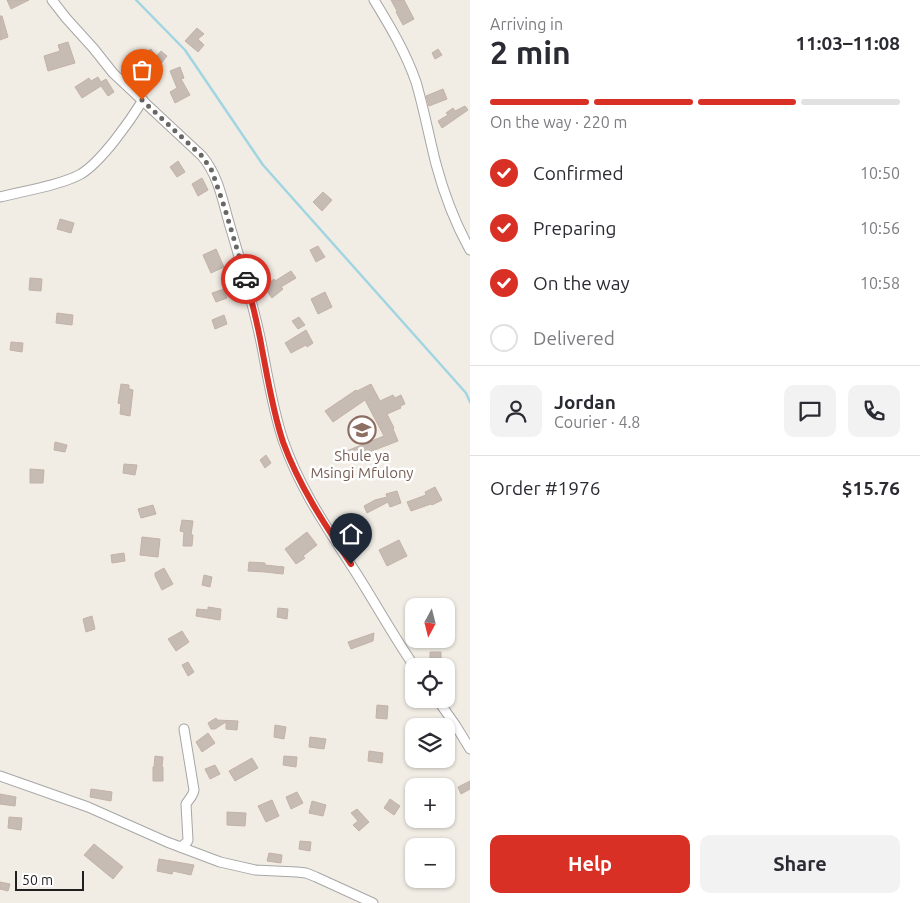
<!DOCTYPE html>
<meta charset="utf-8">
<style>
:root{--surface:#fff;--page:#f2f2f3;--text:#2b2b33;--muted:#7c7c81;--line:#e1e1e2;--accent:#d93025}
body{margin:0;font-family:Ubuntu,sans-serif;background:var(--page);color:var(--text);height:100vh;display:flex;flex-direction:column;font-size:19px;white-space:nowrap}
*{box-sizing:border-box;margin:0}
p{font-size:16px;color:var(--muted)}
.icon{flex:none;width:28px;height:28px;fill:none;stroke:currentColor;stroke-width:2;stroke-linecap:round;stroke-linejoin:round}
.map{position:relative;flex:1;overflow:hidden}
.details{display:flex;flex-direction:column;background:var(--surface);width:450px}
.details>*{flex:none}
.needle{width:32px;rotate:187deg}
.tools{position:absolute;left:405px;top:598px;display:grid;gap:10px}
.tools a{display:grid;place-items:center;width:50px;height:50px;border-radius:10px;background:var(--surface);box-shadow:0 1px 4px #0004;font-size:25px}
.scale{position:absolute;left:15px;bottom:12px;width:69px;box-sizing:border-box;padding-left:5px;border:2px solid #1f1f1f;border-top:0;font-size:14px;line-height:18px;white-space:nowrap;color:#1f1f1f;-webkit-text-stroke:4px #fff;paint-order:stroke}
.pin{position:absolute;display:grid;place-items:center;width:42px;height:42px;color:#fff;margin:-51px -21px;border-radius:50% 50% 50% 0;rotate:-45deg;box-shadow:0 0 5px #0007}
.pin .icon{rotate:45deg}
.courier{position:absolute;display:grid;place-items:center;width:50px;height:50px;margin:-25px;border:4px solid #d93025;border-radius:50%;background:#fff;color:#222;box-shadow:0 1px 6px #0007}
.head em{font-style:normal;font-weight:700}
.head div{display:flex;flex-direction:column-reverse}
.head{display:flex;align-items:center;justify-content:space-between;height:85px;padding:0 20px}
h1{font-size:32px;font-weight:700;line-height:38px}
.bar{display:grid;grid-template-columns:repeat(4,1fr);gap:8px 5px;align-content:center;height:60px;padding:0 20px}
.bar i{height:6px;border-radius:4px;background:var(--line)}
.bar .current{background:var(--accent)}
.bar p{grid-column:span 4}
.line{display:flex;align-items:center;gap:12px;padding:0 20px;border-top:1px solid var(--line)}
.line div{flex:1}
.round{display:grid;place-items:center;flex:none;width:52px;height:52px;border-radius:10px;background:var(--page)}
ol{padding:0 20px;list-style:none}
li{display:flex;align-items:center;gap:15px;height:55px}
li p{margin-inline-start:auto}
li .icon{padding:5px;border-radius:50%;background:var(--accent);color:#fff;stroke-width:4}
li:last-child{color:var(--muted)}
li i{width:28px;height:28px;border:2px solid var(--line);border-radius:50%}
.button{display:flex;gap:10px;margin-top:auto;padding:10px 20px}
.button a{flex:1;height:58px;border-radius:10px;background:var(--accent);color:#fff;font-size:20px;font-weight:700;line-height:58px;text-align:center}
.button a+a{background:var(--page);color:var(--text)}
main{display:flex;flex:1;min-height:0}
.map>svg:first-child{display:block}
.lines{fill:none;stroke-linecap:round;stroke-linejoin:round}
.stream{stroke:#a2d5e2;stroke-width:2.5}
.building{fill:#c6bcb4;stroke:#c4b2a6}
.minor-casing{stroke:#a6a6a6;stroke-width:11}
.minor{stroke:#fff;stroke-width:9}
.done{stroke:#686764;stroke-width:5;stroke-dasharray:0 9}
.route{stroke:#d93025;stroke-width:6}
.labels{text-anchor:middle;stroke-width:5;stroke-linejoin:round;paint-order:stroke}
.education-label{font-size:15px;fill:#785e54;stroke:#fff}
</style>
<main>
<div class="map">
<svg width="470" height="903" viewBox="0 0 470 903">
<rect width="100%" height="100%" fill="#f1ede5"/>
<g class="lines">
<!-- stream -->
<path class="stream" d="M136,0l49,50 78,115 203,228 4,9"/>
</g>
<!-- building -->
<g class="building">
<path d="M7,0h22l-18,9z"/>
<path d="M391,0h13l10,19 -11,6 -7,-13 1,-1z"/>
<path d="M0,16h2l6,21 -8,3z"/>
<path d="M197,28l7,6 -6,5 6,6 -6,7 -13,-11z"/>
<path d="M68,42l7,21 -27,8 -4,-15 16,-5 -2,-6z"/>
<path d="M151,49l4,7 -11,8 -4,-7z"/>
<path d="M438,49l4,6 -7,4 -3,-6z"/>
<path d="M161,51l6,5 -8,10 -6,-6z"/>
<path d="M180,67l4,11 -3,1 9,16 -15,8 -5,-11 7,-4 -7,-17z"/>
<path d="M98,77l3,5 5,-3 8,13 -6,4 -7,-10 -19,12 -7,-11 14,-9 2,3z"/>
<path d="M443,89l4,10 -18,7 -3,-10z"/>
<path d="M465,106l3,4 -26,18 -4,-7 10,-6 -2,-2 7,-5 2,3z"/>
<path d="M178,161l7,11 -8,5 -7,-10z"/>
<path d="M202,178l6,12 -10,6 -6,-12z"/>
<path d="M323,192l9,8 -10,11 -9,-9z"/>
<path d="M60,219l14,4 -3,10 -14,-4z"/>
<path d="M318,246l7,11 -9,5 -6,-12z"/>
<path d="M216,249l8,18 -13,6 -8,-18z"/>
<path d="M258,263l5,6 -6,7 -6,-6z"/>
<path d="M291,271l5,7 -15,9 2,2 -11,9 -8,-11 10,-8 1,2z"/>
<path d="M30,278l12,1 -1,12 -12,-1z"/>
<path d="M224,289l3,9 -11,4 -4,-9z"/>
<path d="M325,292l7,15 -14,7 -7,-15z"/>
<path d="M57,313l16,2 -1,10 -16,-2z"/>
<path d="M224,315l3,9 -12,5 -3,-9z"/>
<path d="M299,317l6,8 -7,4 -6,-8z"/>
<path d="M306,330l7,13 -6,4 -1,-2 -15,8 -6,-10z"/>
<path d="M11,342l12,1 -1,9 -12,-2z"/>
<path d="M121,384l8,1v4l4,1 -3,26 -10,-2 1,-10 -3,-1z"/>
<path d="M371,384l9,17 13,-6 2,3 6,-3 4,9 -5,2 1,2 -14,6 7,14 -1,1 5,12 -55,21 -4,-8 45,-18 -19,-36 -32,22 -8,-11 31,-21 1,1z"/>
<path d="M55,442l12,3 -2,7 -11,-2z"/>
<path d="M266,455l5,8 -6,5 -5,-8z"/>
<path d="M124,464l13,1 -2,10 -12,-2z"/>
<path d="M30,469l14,1 -1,13h-13z"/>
<path d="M435,487l7,13 -10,5 -1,-1 -20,7 -4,-9 19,-7 -1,-3z"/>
<path d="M397,491l4,12 -11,4 -2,-5 -21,11 -3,-7 11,-6 12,-3 -1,-3z"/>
<path d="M153,505l3,9 -15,4 -3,-9z"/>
<path d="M182,520l11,1 -2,14h2l-1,11h-9l1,-14 -4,-1z"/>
<path d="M307,532l10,13 -14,11 2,2 -9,6 -11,-15z"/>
<path d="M142,537l18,2 -2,18 -18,-2z"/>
<path d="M399,540l8,16 -20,10 -8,-16z"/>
<path d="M124,553l1,8 -13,2 -1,-8z"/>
<path d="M249,562l16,1v2l19,2 -1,7 -18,-2 -17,-1z"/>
<path d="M164,568l9,16 -11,6 -7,-14v-3z"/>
<path d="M204,575l8,2 -2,10 -8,-2z"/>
<path d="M208,607l13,2 -1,11 -24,-4 1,-7 11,1z"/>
<path d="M278,608l10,1 -1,10 -10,-2z"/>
<path d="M92,616l3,13 -9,3 -3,-13z"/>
<path d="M182,631l7,11 -13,9 -8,-12z"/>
<path d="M374,633l-1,8 -22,8 -3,-7z"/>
<path d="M430,652h11v14l-11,-1z"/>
<path d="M188,662l6,10 -6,4 -6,-11z"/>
<path d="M377,705l11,1 -1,13 -11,-1z"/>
<path d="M216,718l1,2 21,1 -1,9 -11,-1v-7l-11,7h-4l-3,-6z"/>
<path d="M275,725l11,2 -2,12 -10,-2z"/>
<path d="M208,733l7,10 -13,9 -6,-10z"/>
<path d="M310,737l16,2 -2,10 -15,-2z"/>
<path d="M369,751l14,2 -1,10 -14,-2z"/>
<path d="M155,756l8,1 -1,10h1v14h-10v-14h1z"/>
<path d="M284,756l13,1 -1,10 -13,-2z"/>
<path d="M252,758l6,10 -23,13 -6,-10z"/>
<path d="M215,765l5,9 -10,5 -5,-10z"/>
<path d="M470,781v8l-9,5 -3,-7z"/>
<path d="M91,789l21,3 -1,9 -21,-4z"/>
<path d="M297,792l6,11 -12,6 -5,-12z"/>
<path d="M0,794l16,3 -1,9 -15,-2z"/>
<path d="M390,799l10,7 -6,9 -10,-7z"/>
<path d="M272,800l7,16 -13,6 -8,-16z"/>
<path d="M312,801l14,4 -3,11 -14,-3z"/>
<path d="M357,809l12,13 -10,9 -6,-6 5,-4 -7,-8z"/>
<path d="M227,812l19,1 -1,13 -18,-1z"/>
<path d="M9,817l13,1 -1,12 -13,-2z"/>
<path d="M300,841l11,1 -1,9 -11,-2z"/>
<path d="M94,844l29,23 -10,12 -29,-24z"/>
<path d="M269,853l13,2 -1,8 -14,-2z"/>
<path d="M159,859l35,6 -3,10 -18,-4 -1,3 -15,-3z"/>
<path d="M0,882l10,2 -2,7 -8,-2z"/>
</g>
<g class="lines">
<!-- minor casing -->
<g class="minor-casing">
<g id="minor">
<path d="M52,0l14,18 28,31 19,24 89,83c17,20 21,47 28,70 12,40 24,80 32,121 6,31 11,63 21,93 17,50 47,92 75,136 19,30 36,61 56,90"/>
<path d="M374,0c16,26 32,53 42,82 8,27 13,55 20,82 8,30 19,59 34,86"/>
<path d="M0,197c24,-6 61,-12 81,-23 21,-13 49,-53 62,-74"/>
<path d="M437,699l19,27 14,23"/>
<path d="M0,776l88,31 79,35 53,20 35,8 42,2 9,1 10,4 57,26"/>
<path d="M181,847l6,-5 1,-2 -2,-36c3,-5 7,-8 8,-14l-10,-61"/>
</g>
</g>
<!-- minor -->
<use href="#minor" class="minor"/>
</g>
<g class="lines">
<!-- done -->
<path class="done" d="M142,100l60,56 10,15 12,35 22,73"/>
<!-- route -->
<path class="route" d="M246,279c6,23 12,46 16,70 6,31 11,63 21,93 16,44 42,83 68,122"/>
</g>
<!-- icons -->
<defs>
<g id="school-ring" transform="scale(1.4375)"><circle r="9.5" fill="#fff" stroke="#8d6e63" stroke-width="1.5"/><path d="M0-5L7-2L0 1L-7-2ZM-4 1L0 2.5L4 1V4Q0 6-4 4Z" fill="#8d6e63"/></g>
</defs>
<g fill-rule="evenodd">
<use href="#school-ring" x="362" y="430"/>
</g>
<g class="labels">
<!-- education labels -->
<g class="education-label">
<text x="362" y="461">Shule ya<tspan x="362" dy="17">Msingi Mfulony</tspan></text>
</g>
</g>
</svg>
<div class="tools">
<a><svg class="needle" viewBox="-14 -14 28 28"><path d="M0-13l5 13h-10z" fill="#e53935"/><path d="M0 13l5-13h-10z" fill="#7c7c81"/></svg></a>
<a><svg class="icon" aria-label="locate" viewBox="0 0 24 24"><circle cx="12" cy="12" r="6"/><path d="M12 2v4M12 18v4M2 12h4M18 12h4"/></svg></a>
<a><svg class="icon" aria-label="layers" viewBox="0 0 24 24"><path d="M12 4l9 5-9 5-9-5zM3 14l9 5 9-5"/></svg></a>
<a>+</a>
<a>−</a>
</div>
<div class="scale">50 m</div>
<div class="pin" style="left:142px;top:100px;background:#ea580c"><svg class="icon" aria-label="bag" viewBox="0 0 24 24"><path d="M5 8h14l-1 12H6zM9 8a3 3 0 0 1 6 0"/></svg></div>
<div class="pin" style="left:351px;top:564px;background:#1f2937"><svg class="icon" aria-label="home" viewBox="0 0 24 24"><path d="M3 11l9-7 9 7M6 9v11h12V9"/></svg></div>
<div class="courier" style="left:246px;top:279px"><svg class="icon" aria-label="car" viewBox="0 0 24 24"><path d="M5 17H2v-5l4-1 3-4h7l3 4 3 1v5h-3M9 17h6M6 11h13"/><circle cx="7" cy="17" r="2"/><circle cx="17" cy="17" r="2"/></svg></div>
</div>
<section class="details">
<div class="head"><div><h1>2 min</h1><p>Arriving in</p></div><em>11:03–11:08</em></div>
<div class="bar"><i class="current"></i><i class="current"></i><i class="current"></i><i></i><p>On the way · 220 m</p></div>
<ol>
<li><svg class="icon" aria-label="check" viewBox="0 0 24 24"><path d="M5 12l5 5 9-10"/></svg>Confirmed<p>10:50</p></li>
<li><svg class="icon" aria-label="check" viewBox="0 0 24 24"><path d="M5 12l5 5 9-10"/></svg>Preparing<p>10:56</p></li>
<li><svg class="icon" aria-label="check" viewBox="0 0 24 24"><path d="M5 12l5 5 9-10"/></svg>On the way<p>10:58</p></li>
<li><i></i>Delivered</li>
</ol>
<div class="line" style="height:90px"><a class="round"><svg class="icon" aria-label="person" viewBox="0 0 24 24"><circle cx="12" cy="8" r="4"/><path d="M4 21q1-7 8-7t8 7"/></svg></a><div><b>Jordan</b><p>Courier · 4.8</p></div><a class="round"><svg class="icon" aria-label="chat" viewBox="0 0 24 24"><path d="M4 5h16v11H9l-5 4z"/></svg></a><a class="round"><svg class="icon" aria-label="phone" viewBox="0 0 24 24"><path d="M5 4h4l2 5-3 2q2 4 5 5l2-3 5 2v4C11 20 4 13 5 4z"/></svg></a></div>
<div class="line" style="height:65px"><div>Order #1976</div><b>$15.76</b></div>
<div class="button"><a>Help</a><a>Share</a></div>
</section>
</main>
